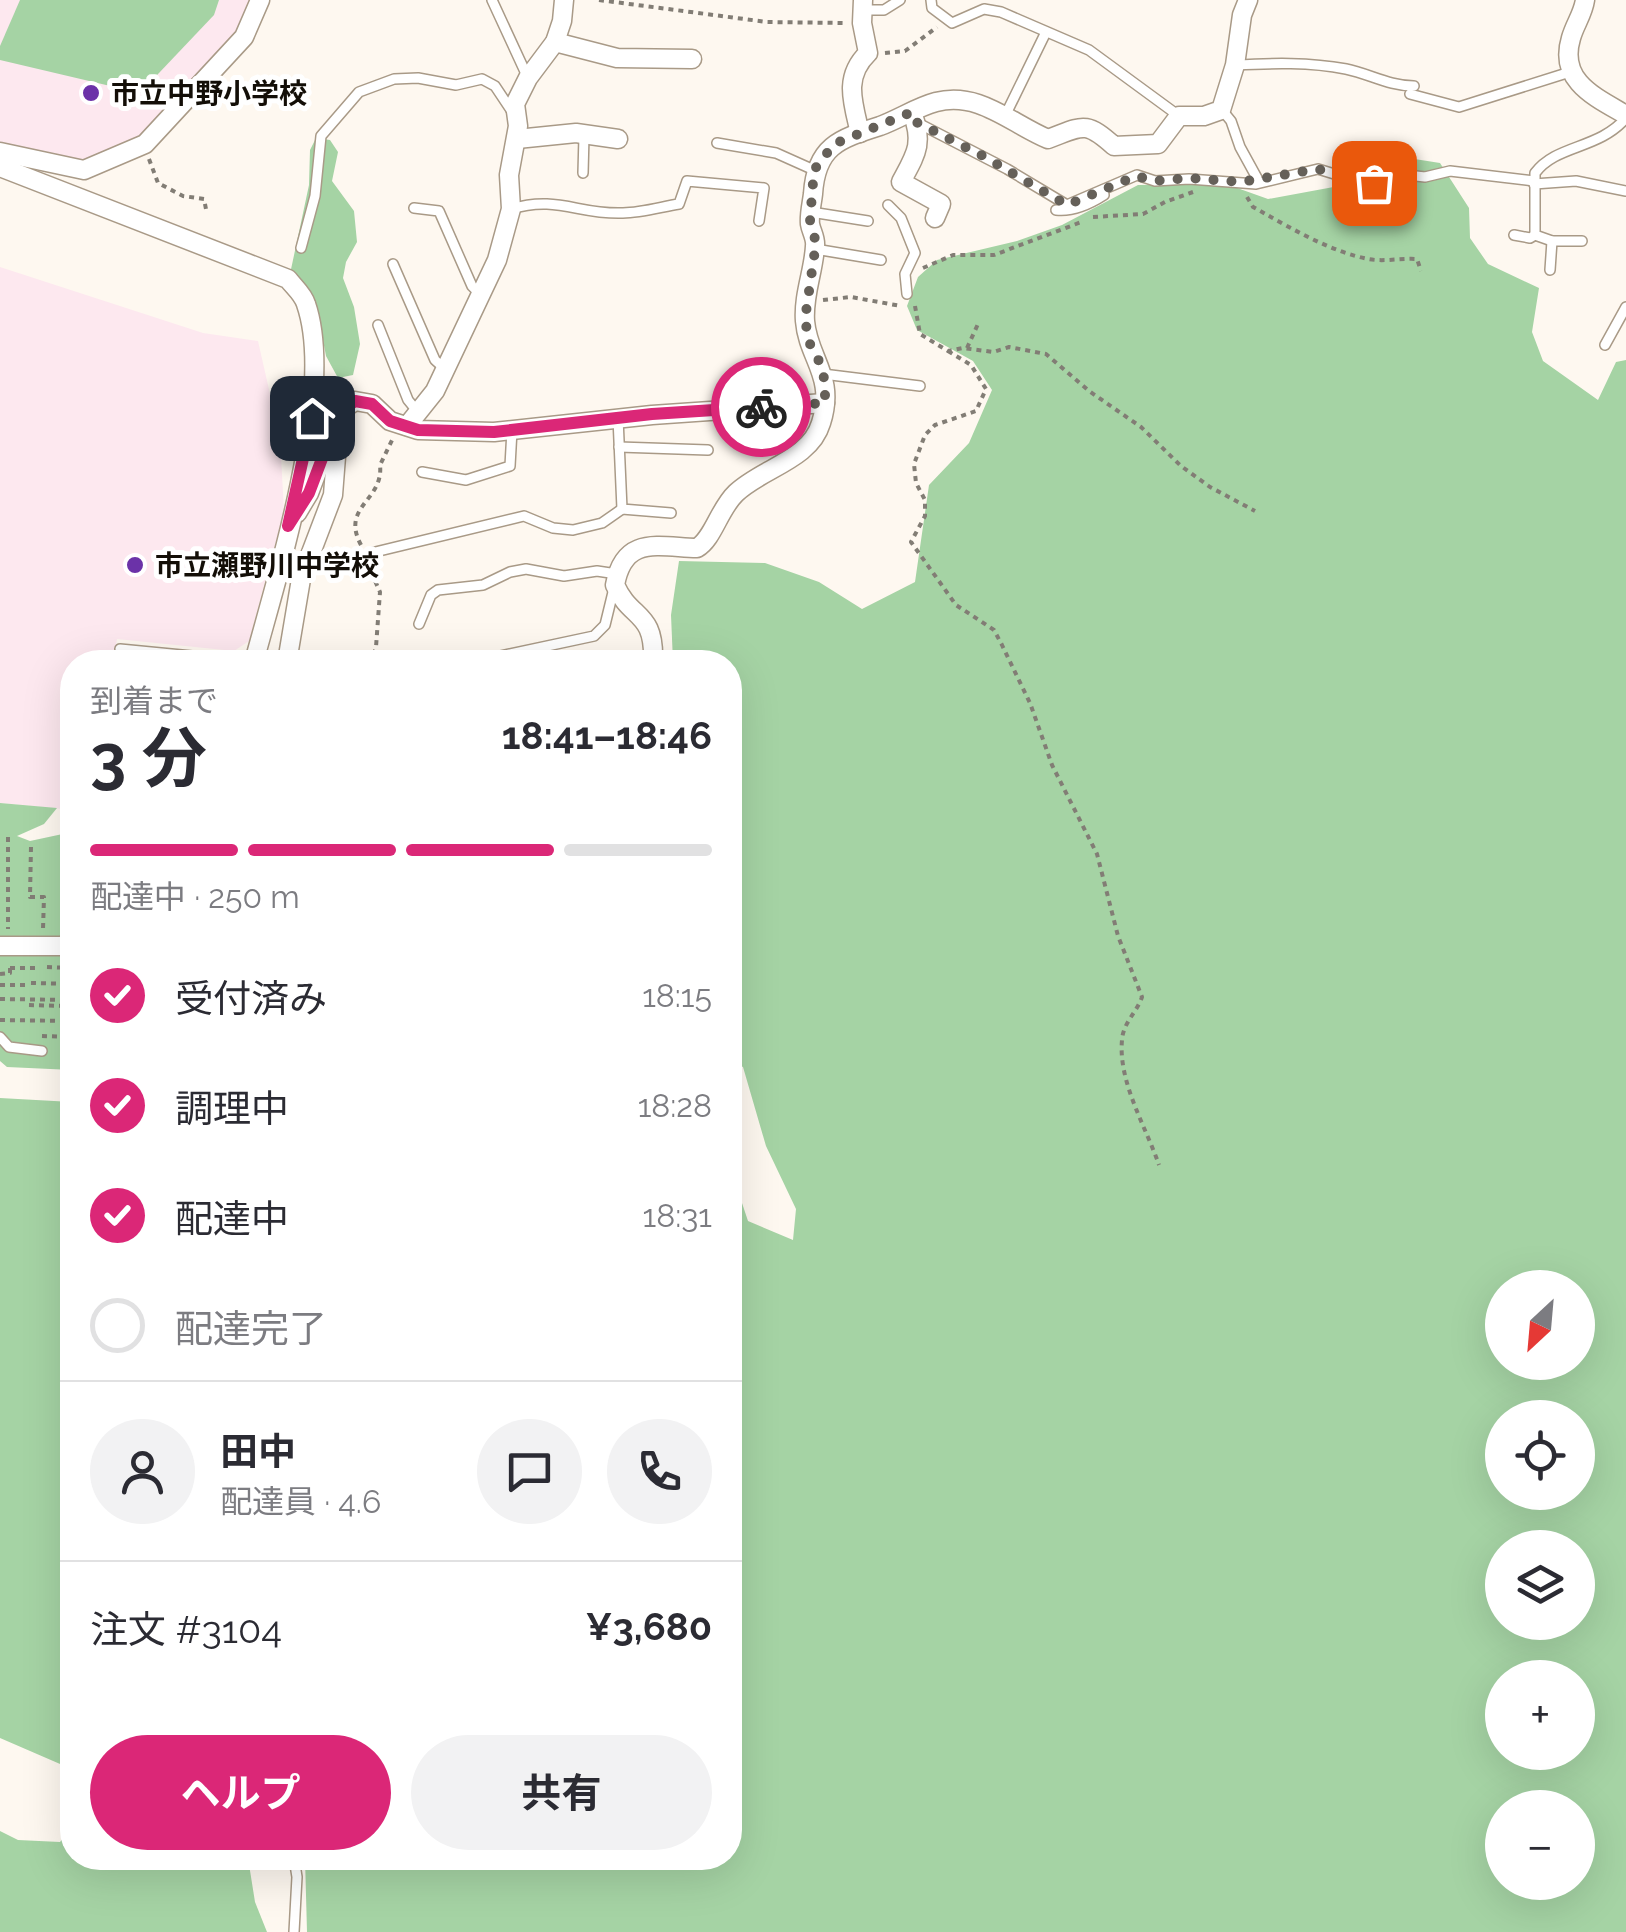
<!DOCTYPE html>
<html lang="ja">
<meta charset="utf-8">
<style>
:root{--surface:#fff;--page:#f2f2f3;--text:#2b2b33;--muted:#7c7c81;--line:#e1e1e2;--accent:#db2777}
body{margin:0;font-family:Raleway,"Noto Sans JP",sans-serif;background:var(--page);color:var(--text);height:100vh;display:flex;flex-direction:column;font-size:38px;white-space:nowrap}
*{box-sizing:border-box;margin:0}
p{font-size:32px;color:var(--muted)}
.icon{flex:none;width:55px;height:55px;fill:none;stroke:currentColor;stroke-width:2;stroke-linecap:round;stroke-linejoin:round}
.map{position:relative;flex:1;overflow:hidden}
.side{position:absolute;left:60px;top:650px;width:682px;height:1220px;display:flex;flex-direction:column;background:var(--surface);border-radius:40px;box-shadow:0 10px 40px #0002}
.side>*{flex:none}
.needle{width:65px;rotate:206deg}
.controls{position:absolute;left:1485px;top:1270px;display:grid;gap:20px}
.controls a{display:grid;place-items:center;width:110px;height:110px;border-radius:50%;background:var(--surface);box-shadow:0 10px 40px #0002;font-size:50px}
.pin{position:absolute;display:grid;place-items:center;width:85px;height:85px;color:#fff;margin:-42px;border-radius:20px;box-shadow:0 5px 15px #0006}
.courier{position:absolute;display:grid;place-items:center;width:100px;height:100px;margin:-50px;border:8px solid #db2777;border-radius:50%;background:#fff;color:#222;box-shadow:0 2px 12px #0007}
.headline em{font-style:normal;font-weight:700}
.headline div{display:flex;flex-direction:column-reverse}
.headline{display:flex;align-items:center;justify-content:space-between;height:170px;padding:0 30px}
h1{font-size:65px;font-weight:700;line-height:75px}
.bar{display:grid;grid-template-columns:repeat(4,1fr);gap:15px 10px;align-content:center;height:120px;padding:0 30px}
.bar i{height:12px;border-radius:8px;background:var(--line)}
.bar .active{background:var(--accent)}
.bar p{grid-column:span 4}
.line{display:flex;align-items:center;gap:25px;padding:0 30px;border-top:2px solid var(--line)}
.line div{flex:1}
.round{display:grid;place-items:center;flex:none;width:105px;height:105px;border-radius:52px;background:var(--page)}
ol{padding:0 30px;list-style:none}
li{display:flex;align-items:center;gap:30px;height:110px}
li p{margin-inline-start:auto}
li .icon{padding:10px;border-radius:50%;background:var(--accent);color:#fff;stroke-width:4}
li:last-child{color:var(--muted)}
li i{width:55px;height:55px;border:5px solid var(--line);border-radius:50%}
.primary-button{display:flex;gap:20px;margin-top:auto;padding:20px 30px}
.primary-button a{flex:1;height:115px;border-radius:60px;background:var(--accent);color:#fff;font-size:40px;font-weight:700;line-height:115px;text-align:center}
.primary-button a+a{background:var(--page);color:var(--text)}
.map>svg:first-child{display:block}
.education{fill:#fde8ef}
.green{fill:#a5d3a4;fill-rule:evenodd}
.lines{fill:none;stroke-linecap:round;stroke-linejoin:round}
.lane-casing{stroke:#a99a87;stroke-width:12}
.street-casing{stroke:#a99a87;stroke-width:21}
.path{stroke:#827d75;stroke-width:4;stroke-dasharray:5 5;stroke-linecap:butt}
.lane{stroke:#fff;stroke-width:9}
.street{stroke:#fff;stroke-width:18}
.done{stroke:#656059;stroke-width:10;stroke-dasharray:0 18}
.route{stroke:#db2777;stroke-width:12}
.poi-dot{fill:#6b32a8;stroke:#fff;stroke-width:4}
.labels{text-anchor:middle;stroke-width:10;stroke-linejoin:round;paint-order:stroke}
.poi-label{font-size:28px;font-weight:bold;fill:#130e07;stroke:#fff;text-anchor:start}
</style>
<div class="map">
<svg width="1626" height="1932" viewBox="0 0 1626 1932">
<rect width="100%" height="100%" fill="#fef8f0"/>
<!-- education -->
<g class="education">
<path d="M0,0h250l-13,35 -98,102 -56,27 -83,-17z"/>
<path d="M0,267l203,66 55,8 22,97 4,73 -35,130 -15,10 -117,-12 -3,19 39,4h-81v148l-72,-7z"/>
</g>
<!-- green -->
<g class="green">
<path d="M20,0h199l-5,15 -74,78 -140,-33v-14z"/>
<path d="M316,138l14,2 8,12 -6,29 22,30 3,31 -11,20 -3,16 11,29 6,37 -7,31 -15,3 -12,-22 -7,-37 -9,-27 -20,-18 19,-89 1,-35z"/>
<path d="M1389,155l51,8 29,45 1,30 18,26 51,24 -7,44 11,29 55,39 18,-38 10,-2v1572h-1319l-2,-74h425v-691l18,54 45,19 3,-31 -30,-63 -23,-79 -13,-6v-399h-57l-2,-47 8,-54 86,2 54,19 43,27 53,-27 14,-97 40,-42 23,-53 -19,-29 -56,-31 -10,-24 11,-29 19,-17 80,-19 45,-16 76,-40 88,-1 42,15 71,-13 26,-30zM1502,1288h76v74h-76zM1502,1418h76v74h-76zM1502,1548h76v74h-76zM1502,1678h76v74h-76zM1502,1808h76v74h-76z"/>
<path d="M0,803l57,5 -13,16 -27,12 13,5 42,-9v238l-65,-3 -7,-6z"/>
<path d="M0,1098l72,4v689l-5,-24 -67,-29z"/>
<path d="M72,1827v31h176l7,44 12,30h-267v-101l18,9 42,2z"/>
</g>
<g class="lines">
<!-- lane casing -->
<g class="lane-casing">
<g id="lane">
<path d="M492,0l36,78"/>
<path d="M931,0l1,8 20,15 32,-14 17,3 88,38 90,66"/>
<path d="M862,10h22l16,-10"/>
<path d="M1235,65c38,-2 74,-3 111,4 24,5 43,17 68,17"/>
<path d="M1410,94l49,13 111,-35"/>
<path d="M1222,110l9,11 9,26 17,31"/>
<path d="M1005,116l41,-84"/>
<path d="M916,122l91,47 60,36 70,-30 18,6 34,-2 67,5 62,-15 49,15 40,-9 18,2 25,-6 84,10"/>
<path d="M717,143l59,10 38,17"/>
<path d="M583,173l1,-37"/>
<path d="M1534,184l42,-3 50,10"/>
<path d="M888,205l13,13 14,35 -10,21 2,20"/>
<path d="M414,208l25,3 33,75 8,8"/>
<path d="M511,209c46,-14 68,6 112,4 18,0 38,-6 56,-9l8,-23 77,7 -5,33"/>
<path d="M1056,210c17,2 34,-6 48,-15l-1,-5"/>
<path d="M811,212l57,9"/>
<path d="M1514,235l16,3 5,-3"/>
<path d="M1582,241h-30l-17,-6v-62c22,-29 63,-23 91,-55"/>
<path d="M301,248l14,-52 6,-60 38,-44 35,-13 24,-1 38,7 26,-6 13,7 18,27"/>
<path d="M815,249l66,11"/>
<path d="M393,264l42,96 10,9"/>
<path d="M1550,270l2,-29"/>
<path d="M378,325l30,75 9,11"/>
<path d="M1605,345l21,-38"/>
<path d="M823,374l97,12"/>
<path d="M618,418l4,91 49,4"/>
<path d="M619,447l89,3"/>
<path d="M422,472l44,8 44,-14 2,-36"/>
<path d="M371,553l153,-37 29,12 20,2 29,-7 20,-14"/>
<path d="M419,624l12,-29 7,-5 45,-5 27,-13 16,-3 38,7 33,-5 20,3"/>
<path d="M120,649l134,13"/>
<path d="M472,662l122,-26 11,-11 9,-37"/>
<path d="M0,1037l9,10 33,4"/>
<path d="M294,1858l3,19 -3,55"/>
</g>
</g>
<!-- street casing -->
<g class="street-casing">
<g id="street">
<path d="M1585,0c-2,14 -10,24 -14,38 -13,43 24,59 55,77"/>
<path d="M555,42l62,16 75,1"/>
<path d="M912,112c12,32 4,42 -11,70l40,22 -6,14"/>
<path d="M860,133c-7,-30 -17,-56 8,-80l-6,-30 1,-23"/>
<path d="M517,139l59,-6 42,6"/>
<path d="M0,152l84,18 61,-26 99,-107 16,-37"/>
<path d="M0,167l288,112c6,8 15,15 18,25 30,87 -28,268 -52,358"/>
<path d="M407,426l28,-35 62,-131 14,-51 -2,-34 9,-49 -3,-22 13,-26 27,-36 7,-21 2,-21"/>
<path d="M297,513l12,-20 31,-82 15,-10 17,3 18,17 28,9 76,2 158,-17 173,-12"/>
<path d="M287,662l14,-83 32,-84 5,-64"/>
<path d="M653,662c2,-52 -22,-41 -38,-77 9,-50 43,-38 82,-37 16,-9 22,-39 39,-55 26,-25 74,-33 85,-70 15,-47 -13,-64 -16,-102 -2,-26 9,-51 10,-75 1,-8 -4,-15 -5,-22 -1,-10 2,-21 3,-30 3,-48 26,-55 67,-68 19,-7 37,-19 56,-24 43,-11 74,21 112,37 35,-13 37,-19 66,7l44,-2 21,-28h25l17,-6 14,-45 7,-50 6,-15"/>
<path d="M0,946h61l11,-3"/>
</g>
</g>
<!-- path -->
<g class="path">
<path d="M599,0l168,22 80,1"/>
<path d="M885,53l20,-2 32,-24"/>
<path d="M149,159l9,24 25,13 21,3 2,10"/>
<path d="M1247,197l6,10 9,5c32,18 70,40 106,47 16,3 32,-1 49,0l4,12"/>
<path d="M1093,217l50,-3 22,-12 28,-10"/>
<path d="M923,268l30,-13h41l90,-34"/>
<path d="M823,300l28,-3 50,9"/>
<path d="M915,306l5,28 28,17 15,-3 30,4 16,-5 37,7 43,37 52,36 40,39 29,21 45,24"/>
<path d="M967,348l11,-24"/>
<path d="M948,351l23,14 15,24 -10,22 -41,14 -10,10 -11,29 2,19 9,17v16l-14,26 45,63 38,25 8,15 28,58 22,62 45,89 21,82 24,61c-5,15 -19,26 -20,43 -4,42 24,87 37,125"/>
<path d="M361,545c-21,-39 23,-44 19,-80l13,-27"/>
<path d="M367,563l13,29 -4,55 -5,15"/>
<path d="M8,837v92"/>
<path d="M63,839l-1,56 10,1"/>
<path d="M31,847l-1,50h14l-1,32"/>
<path d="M47,967l25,1"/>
<path d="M10,968h29"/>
<path d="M0,974l10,-1v-5"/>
<path d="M31,983l41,1"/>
<path d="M0,985h25"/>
<path d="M0,999l72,1"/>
<path d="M29,1005l39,1v-6"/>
<path d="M0,1020l72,1"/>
<path d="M42,1036l30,1"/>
</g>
<!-- lane -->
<use href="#lane" class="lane"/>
<!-- street -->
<use href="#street" class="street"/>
</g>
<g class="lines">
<!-- done -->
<path class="done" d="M761,407l64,-4v-21l-5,-19 -11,-21 -4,-23 11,-76 -6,-23 4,-50 20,-26 78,-32 4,10 67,34 84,49 69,-29 19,5 34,-3 52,4 77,-13 49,15 7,-1"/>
<!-- route -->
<path class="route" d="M312,418l-24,108 21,-33 31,-82 15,-10 17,3 18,17 28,9 76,2 158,-18 109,-7"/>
</g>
<!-- markers -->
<g class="poi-dot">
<circle cx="91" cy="93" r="10"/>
<circle cx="135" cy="565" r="10"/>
</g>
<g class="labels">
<!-- poi labels -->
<g class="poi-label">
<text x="111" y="103">市立中野小学校</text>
<text x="155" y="575">市立瀬野川中学校</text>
</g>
</g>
</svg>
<div class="controls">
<a><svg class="needle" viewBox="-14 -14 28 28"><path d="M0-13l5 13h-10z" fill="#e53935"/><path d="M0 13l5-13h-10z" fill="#7c7c81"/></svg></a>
<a><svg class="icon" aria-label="locate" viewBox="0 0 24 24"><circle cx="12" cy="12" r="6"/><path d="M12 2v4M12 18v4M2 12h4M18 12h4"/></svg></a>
<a><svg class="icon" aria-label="layers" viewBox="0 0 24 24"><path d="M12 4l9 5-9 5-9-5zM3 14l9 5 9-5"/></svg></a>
<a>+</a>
<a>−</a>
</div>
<div class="pin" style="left:1374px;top:183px;background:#ea580c"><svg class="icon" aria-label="bag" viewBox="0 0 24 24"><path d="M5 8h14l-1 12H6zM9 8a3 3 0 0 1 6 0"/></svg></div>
<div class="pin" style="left:312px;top:418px;background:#1f2937"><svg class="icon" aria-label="home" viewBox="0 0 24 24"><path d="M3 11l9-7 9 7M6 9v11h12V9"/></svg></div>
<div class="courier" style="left:761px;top:407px"><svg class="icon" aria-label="bike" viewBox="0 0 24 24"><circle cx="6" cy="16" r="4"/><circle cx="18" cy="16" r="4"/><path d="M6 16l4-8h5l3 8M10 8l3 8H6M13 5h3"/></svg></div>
<section class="side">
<div class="headline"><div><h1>3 分</h1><p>到着まで</p></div><em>18:41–18:46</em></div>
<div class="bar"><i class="active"></i><i class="active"></i><i class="active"></i><i></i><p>配達中 · 250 m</p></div>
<ol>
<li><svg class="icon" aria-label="check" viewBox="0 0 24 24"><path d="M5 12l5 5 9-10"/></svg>受付済み<p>18:15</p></li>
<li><svg class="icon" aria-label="check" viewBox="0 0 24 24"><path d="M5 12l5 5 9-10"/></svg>調理中<p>18:28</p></li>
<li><svg class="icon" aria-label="check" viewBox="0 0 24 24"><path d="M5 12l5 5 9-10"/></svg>配達中<p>18:31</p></li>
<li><i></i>配達完了</li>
</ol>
<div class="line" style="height:180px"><a class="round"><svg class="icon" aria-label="person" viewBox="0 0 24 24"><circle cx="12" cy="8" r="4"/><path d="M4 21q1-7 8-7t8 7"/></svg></a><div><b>田中</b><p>配達員 · 4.6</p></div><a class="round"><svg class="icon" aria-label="chat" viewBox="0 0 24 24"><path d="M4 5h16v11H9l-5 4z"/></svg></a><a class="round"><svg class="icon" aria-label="phone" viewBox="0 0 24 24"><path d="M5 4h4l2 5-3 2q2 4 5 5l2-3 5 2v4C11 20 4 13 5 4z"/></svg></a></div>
<div class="line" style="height:130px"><div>注文 #3104</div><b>¥3,680</b></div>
<div class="primary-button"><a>ヘルプ</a><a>共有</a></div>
</section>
</div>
